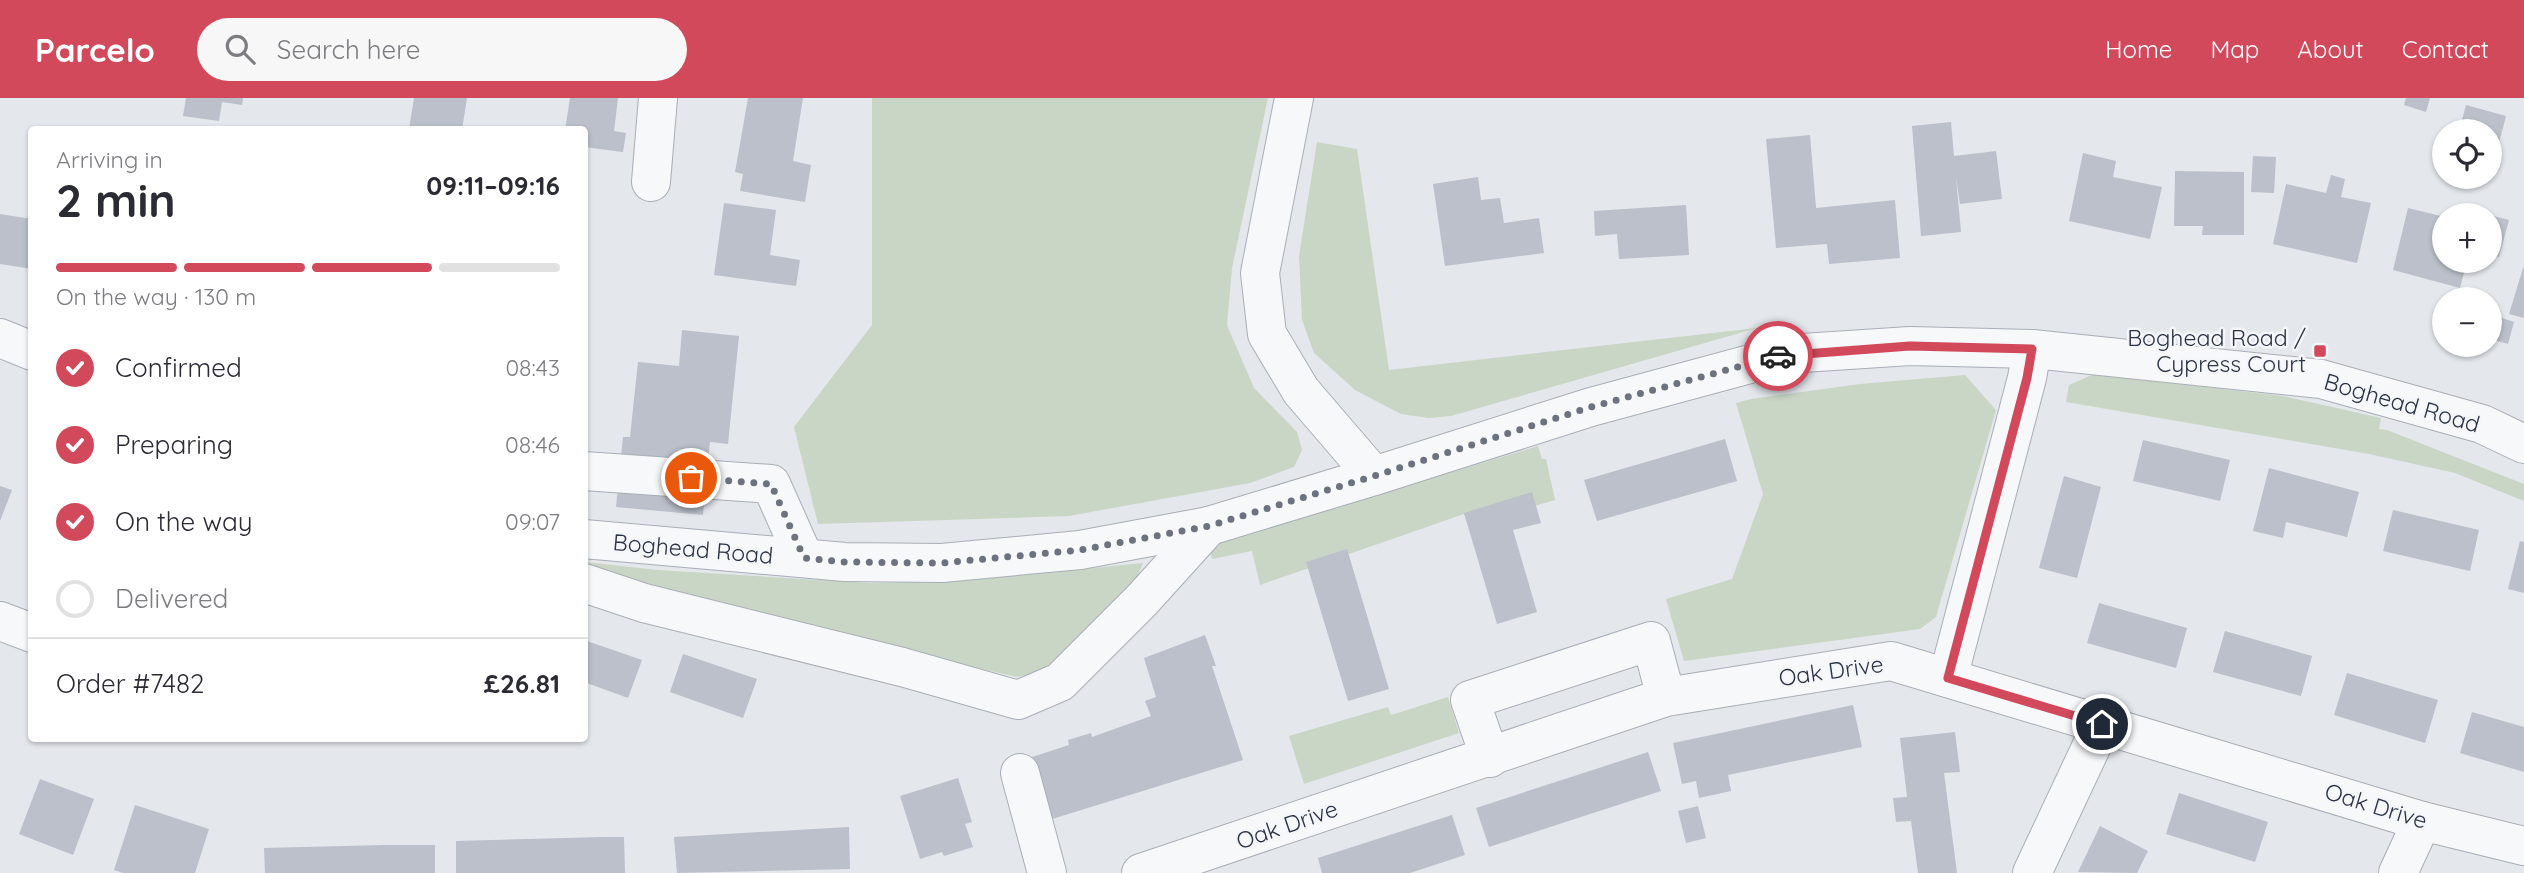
<!DOCTYPE html>
<meta charset="utf-8">
<style>
:root{--surface:#fff;--page:#f7f7f7;--text:#2b2b33;--muted:#7c7c81;--line:#e1e1e2;--accent:#d1495b}
body{margin:0;font-family:Quicksand,sans-serif;background:var(--page);color:var(--text);height:100vh;display:flex;flex-direction:column;font-size:26px;white-space:nowrap}
*{box-sizing:border-box;margin:0}
p{font-size:23px;color:var(--muted)}
.icon{flex:none;width:38px;height:38px;fill:none;stroke:currentColor;stroke-width:2;stroke-linecap:round;stroke-linejoin:round}
.map{position:relative;flex:1;overflow:hidden}
.sheet{position:absolute;left:28px;top:28px;width:560px;height:616px;display:flex;flex-direction:column;background:var(--surface);border-radius:7px;box-shadow:0 2px 5px #0004}
.sheet>*{flex:none}
.controls{position:absolute;left:2432px;top:21px;display:grid;gap:14px}
.controls a{display:grid;place-items:center;width:70px;height:70px;border-radius:50%;background:var(--surface);box-shadow:0 2px 5px #0004;font-size:35px}
.pin{position:absolute;display:grid;place-items:center;width:60px;height:60px;color:#fff;margin:-30px;border:4px solid #fff;border-radius:50%;box-shadow:0 2px 7px #0007}
.courier{position:absolute;display:grid;place-items:center;width:70px;height:70px;margin:-35px;border:5px solid #d1495b;border-radius:50%;background:#fff;color:#222;box-shadow:0 2px 9px #0007}
.headline em{font-style:normal;font-weight:800}
.headline div{display:flex;flex-direction:column-reverse}
.headline{display:flex;align-items:center;justify-content:space-between;height:119px;padding:0 28px}
h1{font-size:46px;font-weight:800;line-height:52px}
.bar{display:grid;grid-template-columns:repeat(4,1fr);gap:10px 7px;align-content:center;height:84px;padding:0 28px}
.bar i{height:9px;border-radius:5px;background:var(--line)}
.bar .current{background:var(--accent)}
.bar p{grid-column:span 4}
.line{display:flex;align-items:center;gap:18px;padding:0 28px;border-top:2px solid var(--line)}
.line div{flex:1}
ol{padding:0 28px;list-style:none}
li{display:flex;align-items:center;gap:21px;height:77px}
li p{margin-inline-start:auto}
li .icon{padding:7px;border-radius:50%;background:var(--accent);color:#fff;stroke-width:4}
li:last-child{color:var(--muted)}
li i{width:38px;height:38px;border:4px solid var(--line);border-radius:50%}
header{display:flex;align-items:center;gap:42px;box-sizing:border-box;height:98px;padding:0 35px;background:var(--accent);color:#fff}
header strong{font-size:33px}
nav{display:flex;gap:38px;margin-inline-start:auto;font-size:24px}
.search{width:490px;height:63px;background:var(--page);display:flex;align-items:center;gap:18px;box-sizing:border-box;padding:0 24px;border-radius:38px;color:var(--muted);font-size:26px}
.map>svg:first-child{display:block}
.green{fill:#c9d6c5}
.building{fill:#bbc0ca}
.lines{fill:none;stroke-linecap:round;stroke-linejoin:round}
.minor-casing{stroke:#a9aeb7;stroke-width:40}
.minor{stroke:#f7f8fa;stroke-width:38}
.done{stroke:#6c737f;stroke-width:7;stroke-dasharray:0 12.6}
.route{stroke:#d1495b;stroke-width:9}
.poi-dot{fill:#d1495b;stroke:#f4f6f9;stroke-width:2.5}
.labels{text-anchor:middle;stroke-width:5;stroke-linejoin:round;paint-order:stroke}
.poi-label{font-size:23px;fill:#2b3445;stroke:#f4f6f9;text-anchor:end}
.street-label{font-size:23px;fill:#2b3445;stroke:#f4f6f9}
</style>
<header>
<strong>Parcelo</strong>
<div class="search"><svg class="icon" aria-label="search" viewBox="0 0 24 24"><circle cx="10" cy="10" r="6"/><path d="M15 15l6 6"/></svg>Search here</div>
<nav><a>Home</a><a>Map</a><a>About</a><a>Contact</a></nav>
</header>
<div class="map">
<svg width="2524" height="775" viewBox="0 0 2524 775">
<rect width="100%" height="100%" fill="#e4e7ec"/>
<!-- green -->
<g class="green">
<path d="M872,0h396l-36,170 -5,57 27,63 43,44 5,18 -8,17 -44,16 -181,33 -251,8 -24,-97 78,-102z"/>
<path d="M1317,44l40,7 32,221 368,-42 -306,88 -22,2 -28,-4 -46,-24 -41,-37 -12,-33 -3,-64z"/>
<path d="M2094,276l189,22 98,22 -2,11 8,1 137,54v17l-69,-28 -86,-19 -303,-52 3,-17z"/>
<path d="M1965,277l31,35 -60,207 -16,12 -236,32 -18,-62 66,-20 31,-85 -27,-91 15,-4 109,-15z"/>
<path d="M1538,348l4,13h4l9,41 -87,25 -4,-11 -204,71 -8,-34 -40,8 -3,-13z"/>
<path d="M585,464l73,8 212,13 91,-2 182,-18 -12,30 -81,76 -33,8 -370,-84 -62,-28z"/>
<path d="M1448,599l11,36 -155,51 -15,-48 99,-29 3,8z"/>
</g>
<!-- building -->
<g class="building">
<path d="M186,0h57l-1,7 -20,-3 -3,19 -36,-5z"/>
<path d="M414,0h53l-5,32 -53,-1z"/>
<path d="M570,0h48l-4,33 12,2 -3,19 -39,-5v-17h-19z"/>
<path d="M748,0h55l-10,63 18,4 -6,37 -65,-11 3,-17 -8,-2z"/>
<path d="M2406,0h24l-4,14 -22,-7z"/>
<path d="M2466,7l40,11 -10,39 -6,-1v-23h-31z"/>
<path d="M1951,24l3,34 42,-5 6,48 -42,5 -4,-27 5,55 -40,4 -9,-110z"/>
<path d="M1810,37l6,73 79,-8 5,58 -71,6 -2,-20 -51,4 -10,-109z"/>
<path d="M2083,55l33,8 -3,16 49,10 -12,52 -81,-18z"/>
<path d="M2253,58l23,1 -2,36 -23,-1z"/>
<path d="M2175,73l69,1v63h-42l1,-9h-29z"/>
<path d="M2331,77l14,4 -4,18 30,6 -14,60 -84,-19 13,-60 40,9z"/>
<path d="M1478,79l3,23 19,-2 4,25 35,-5 5,35 -99,13 -12,-82z"/>
<path d="M724,105l52,7 -6,45 30,5 -4,26 -82,-11z"/>
<path d="M1686,107l3,50 -70,4 -2,-25 -22,2 -1,-25z"/>
<path d="M2408,110l37,9v44h22l-7,27 -67,-18z"/>
<path d="M0,116l32,5v50l-32,-5z"/>
<path d="M2490,117l19,5 -10,37 -9,-3z"/>
<path d="M2523,170h1v50l-15,-4z"/>
<path d="M2490,216l24,8 -6,22 -18,-5z"/>
<path d="M682,232l57,6 -11,108 -18,-2 -7,73 -87,-8 7,-70h7l8,-75 41,4z"/>
<path d="M1725,341l12,42 -140,40 -13,-41z"/>
<path d="M2143,342l87,20 -10,41 -87,-20z"/>
<path d="M2269,370l90,24 -12,45 -61,-15 -3,16 -30,-7z"/>
<path d="M2064,378l37,11 -24,91 -38,-10z"/>
<path d="M0,388l12,4 -12,31z"/>
<path d="M1532,394l9,31 -28,7 24,82 -40,12 -33,-111z"/>
<path d="M2393,412l86,20 -9,41 -87,-20z"/>
<path d="M2520,443l4,1v51l-16,-4z"/>
<path d="M1347,451l42,140 -41,12 -42,-139z"/>
<path d="M2099,505l88,25 -11,40 -89,-25z"/>
<path d="M2225,533l87,25 -11,40 -88,-24z"/>
<path d="M1205,537l11,31h-4l31,94 -194,60 -20,-62 40,-13 -1,-5 23,-7 1,4 59,-21 -6,-15 11,-4 -12,-39z"/>
<path d="M584,542l58,20 -14,38 -44,-16z"/>
<path d="M683,556l74,25 -14,39 -73,-26z"/>
<path d="M2347,575l91,27 -13,43 -91,-28z"/>
<path d="M1853,607l9,42 -134,28 3,16 -32,7 -3,-17 -14,3 -9,-41z"/>
<path d="M2472,614l52,15v45l-64,-19z"/>
<path d="M1955,634l5,40 -16,1 13,100h-39l-7,-52 -15,1 -3,-24 14,-1 -7,-59z"/>
<path d="M1648,654l13,39 -172,56 -13,-39z"/>
<path d="M958,680l14,44 -7,2 8,23 -29,9 -2,-4 -22,7 -20,-63z"/>
<path d="M40,681l54,20 -21,56 -54,-21z"/>
<path d="M2179,695l89,29 -13,40 -89,-28z"/>
<path d="M135,707l74,24 -14,44h-72l-9,-3z"/>
<path d="M1698,708l8,32 -20,5 -8,-32z"/>
<path d="M1452,717l13,40 -55,18h-88l-4,-15z"/>
<path d="M2100,728l48,25 -11,22 -59,-1z"/>
<path d="M849,729l1,42 -173,4 -3,-36z"/>
<path d="M603,739h21l1,36h-169v-32z"/>
<path d="M384,747h51v28h-170l-1,-25z"/>
</g>
<g class="lines">
<!-- minor casing -->
<g class="minor-casing">
<g id="minor">
<path d="M1294,0l-34,175 7,61 34,57 73,85"/>
<path d="M651,84l7,-84"/>
<path d="M0,240l32,13"/>
<path d="M584,373l187,13 33,74"/>
<path d="M584,441l261,23 97,1 138,-13 129,-24 165,-50 217,-69 196,-53 123,-8 122,3 289,30 161,45 42,20"/>
<path d="M584,485l60,20 258,64 116,33 42,-18 82,-82 67,-74"/>
<path d="M0,523l32,12"/>
<path d="M1948,580l79,-300 5,-29"/>
<path d="M1490,660l-20,-58 181,-59 15,56"/>
<path d="M1020,675l27,100"/>
<path d="M1141,775l525,-176 225,-36 531,160 102,25"/>
<path d="M2032,775l70,-149"/>
<path d="M2398,775l24,-52"/>
</g>
</g>
<!-- minor -->
<use href="#minor" class="minor"/>
</g>
<g class="lines">
<!-- done -->
<path class="done" d="M691,380l80,6 33,74 41,4 97,1 138,-13 129,-24 165,-50 217,-69 187,-51"/>
<!-- route -->
<path class="route" d="M1778,258l132,-10 122,3 -5,29 -79,300 154,46"/>
</g>
<!-- markers -->
<rect class="poi-dot" x="2313" y="246" width="14" height="14" rx="3.5"/>
<g class="labels">
<!-- poi labels -->
<g class="poi-label">
<text x="2306" y="248">Boghead Road /<tspan x="2306" dy="26">Cypress Court</tspan></text>
</g>
<!-- street labels -->
<g class="street-label">
<text transform="translate(2402 305) rotate(16)" y="8">Boghead Road</text>
<text transform="translate(693 451) rotate(5)" y="8">Boghead Road</text>
<text transform="translate(1831 573) rotate(-8)" y="8">Oak Drive</text>
<text transform="translate(2376 708) rotate(17)" y="8">Oak Drive</text>
<text transform="translate(1287 727) rotate(-19)" y="8">Oak Drive</text>
</g>
</g>
</svg>
<div class="controls">
<a><svg class="icon" aria-label="locate" viewBox="0 0 24 24"><circle cx="12" cy="12" r="6"/><path d="M12 2v4M12 18v4M2 12h4M18 12h4"/></svg></a>
<a>+</a>
<a>−</a>
</div>
<div class="pin" style="left:691px;top:380px;background:#ea580c"><svg class="icon" aria-label="bag" viewBox="0 0 24 24"><path d="M5 8h14l-1 12H6zM9 8a3 3 0 0 1 6 0"/></svg></div>
<div class="pin" style="left:2102px;top:626px;background:#1f2937"><svg class="icon" aria-label="home" viewBox="0 0 24 24"><path d="M3 11l9-7 9 7M6 9v11h12V9"/></svg></div>
<div class="courier" style="left:1778px;top:258px"><svg class="icon" aria-label="car" viewBox="0 0 24 24"><path d="M5 17H2v-5l4-1 3-4h7l3 4 3 1v5h-3M9 17h6M6 11h13"/><circle cx="7" cy="17" r="2"/><circle cx="17" cy="17" r="2"/></svg></div>
<section class="sheet">
<div class="headline"><div><h1>2 min</h1><p>Arriving in</p></div><em>09:11–09:16</em></div>
<div class="bar"><i class="current"></i><i class="current"></i><i class="current"></i><i></i><p>On the way · 130 m</p></div>
<ol>
<li><svg class="icon" aria-label="check" viewBox="0 0 24 24"><path d="M5 12l5 5 9-10"/></svg>Confirmed<p>08:43</p></li>
<li><svg class="icon" aria-label="check" viewBox="0 0 24 24"><path d="M5 12l5 5 9-10"/></svg>Preparing<p>08:46</p></li>
<li><svg class="icon" aria-label="check" viewBox="0 0 24 24"><path d="M5 12l5 5 9-10"/></svg>On the way<p>09:07</p></li>
<li><i></i>Delivered</li>
</ol>
<div class="line" style="height:91px"><div>Order #7482</div><b>£26.81</b></div>
</section>
</div>
